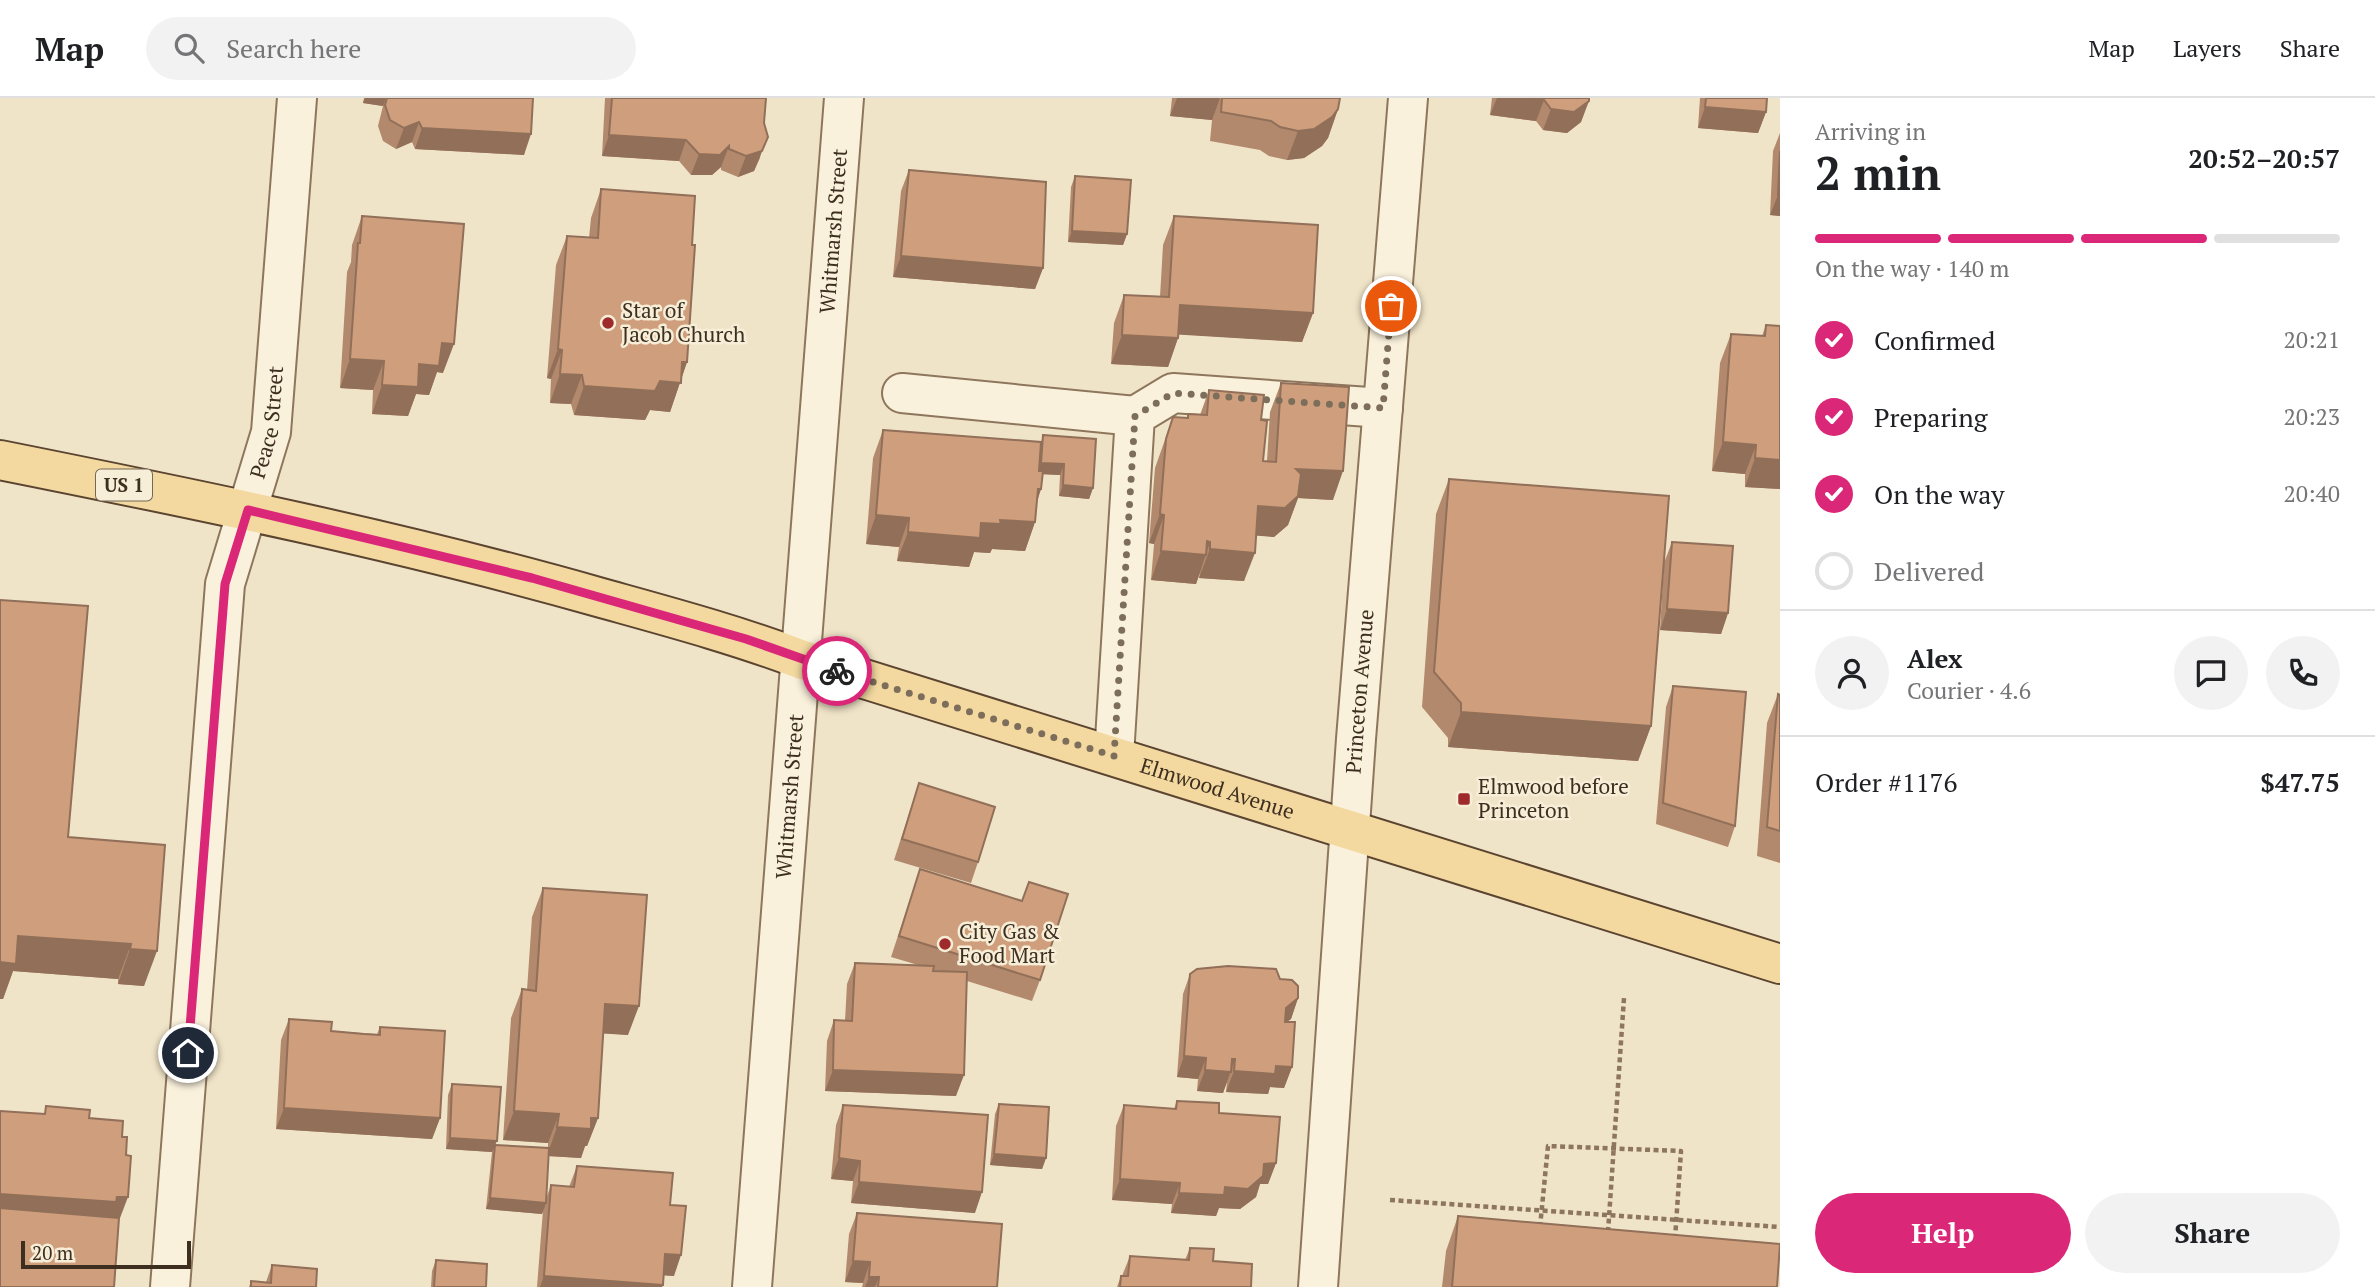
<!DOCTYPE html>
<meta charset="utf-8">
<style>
:root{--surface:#fff;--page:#f2f2f2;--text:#202124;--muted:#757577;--line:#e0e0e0;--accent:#db2777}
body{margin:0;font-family:"PT Serif",serif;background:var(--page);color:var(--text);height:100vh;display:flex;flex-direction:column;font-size:26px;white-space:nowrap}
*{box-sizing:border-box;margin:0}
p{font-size:23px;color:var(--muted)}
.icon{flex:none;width:38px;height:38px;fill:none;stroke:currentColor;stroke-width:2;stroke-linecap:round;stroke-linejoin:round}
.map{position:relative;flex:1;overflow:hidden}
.drawer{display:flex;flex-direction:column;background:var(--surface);width:595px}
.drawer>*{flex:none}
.scale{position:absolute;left:21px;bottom:18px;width:170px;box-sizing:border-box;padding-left:7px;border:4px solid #3d2e20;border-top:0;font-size:19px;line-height:24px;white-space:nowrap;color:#3d2e20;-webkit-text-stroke:5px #f7eed8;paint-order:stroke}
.pin{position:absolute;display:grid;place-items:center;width:60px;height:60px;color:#fff;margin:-30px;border:4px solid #fff;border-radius:50%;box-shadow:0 2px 7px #0007}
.courier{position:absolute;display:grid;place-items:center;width:70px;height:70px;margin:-35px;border:5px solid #db2777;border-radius:50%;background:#fff;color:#222;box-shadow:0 2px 9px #0007}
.headline em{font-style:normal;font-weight:800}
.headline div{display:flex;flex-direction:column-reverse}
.headline{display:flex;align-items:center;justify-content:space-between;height:119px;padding:0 35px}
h1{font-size:46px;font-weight:800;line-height:52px}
.bar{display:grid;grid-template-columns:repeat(4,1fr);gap:10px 7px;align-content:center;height:84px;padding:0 35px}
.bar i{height:9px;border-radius:5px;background:var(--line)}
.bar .selected{background:var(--accent)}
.bar p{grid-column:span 4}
.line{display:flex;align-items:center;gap:18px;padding:0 35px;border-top:2px solid var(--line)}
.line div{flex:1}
.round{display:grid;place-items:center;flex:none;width:74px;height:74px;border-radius:37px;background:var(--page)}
ol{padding:0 35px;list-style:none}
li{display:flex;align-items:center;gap:21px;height:77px}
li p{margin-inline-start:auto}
li .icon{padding:7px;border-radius:50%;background:var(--accent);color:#fff;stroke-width:4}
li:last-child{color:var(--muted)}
li i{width:38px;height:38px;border:4px solid var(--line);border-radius:50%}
.primary-button{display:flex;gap:14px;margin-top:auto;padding:14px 35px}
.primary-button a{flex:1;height:80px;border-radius:42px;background:var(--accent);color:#fff;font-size:28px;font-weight:800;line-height:80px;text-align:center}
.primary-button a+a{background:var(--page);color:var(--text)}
header{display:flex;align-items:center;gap:42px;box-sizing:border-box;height:98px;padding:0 35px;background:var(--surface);border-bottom:2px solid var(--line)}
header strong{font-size:33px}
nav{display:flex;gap:38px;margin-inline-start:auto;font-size:24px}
.search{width:490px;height:63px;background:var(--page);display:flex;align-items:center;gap:18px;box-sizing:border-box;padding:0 24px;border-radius:38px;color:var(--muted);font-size:26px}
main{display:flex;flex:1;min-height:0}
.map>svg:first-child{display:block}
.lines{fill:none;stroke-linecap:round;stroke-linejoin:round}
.minor-casing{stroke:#8d765c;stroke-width:42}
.major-casing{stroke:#5b4430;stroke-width:42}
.path{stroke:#8d765c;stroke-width:4.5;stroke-dasharray:5 3.5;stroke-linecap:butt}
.minor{stroke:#faf1dc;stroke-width:38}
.major{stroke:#f3d9a0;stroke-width:38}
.wall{fill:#b2896c}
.shaded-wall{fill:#916f58}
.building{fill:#cf9f7d;stroke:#916f58;stroke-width:2}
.done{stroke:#7c6e5b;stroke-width:7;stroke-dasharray:0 12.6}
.route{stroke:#db2777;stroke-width:9}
.poi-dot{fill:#9e2a2b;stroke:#f7eed8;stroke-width:2.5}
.labels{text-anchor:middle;stroke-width:5;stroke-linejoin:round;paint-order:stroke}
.shield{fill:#f7eed8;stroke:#756857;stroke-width:2}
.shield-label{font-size:19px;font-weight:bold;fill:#3d2e20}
.street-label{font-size:21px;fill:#3d2e20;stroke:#f7eed8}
.poi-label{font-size:21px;fill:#3d2e20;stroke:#f7eed8;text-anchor:start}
</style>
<header>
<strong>Map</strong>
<div class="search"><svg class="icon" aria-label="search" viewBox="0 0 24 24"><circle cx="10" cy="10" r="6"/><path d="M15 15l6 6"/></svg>Search here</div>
<nav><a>Map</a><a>Layers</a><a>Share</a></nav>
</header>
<main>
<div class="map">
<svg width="1780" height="1189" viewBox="0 0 1780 1189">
<rect width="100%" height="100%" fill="#f0e4c8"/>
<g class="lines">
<!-- minor casing -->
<g class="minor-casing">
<g id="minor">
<path d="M902,295l233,23"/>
<path d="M1114,658l21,-340 38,-23 210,15"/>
<path id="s1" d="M170,1189l55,-703 46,-152 26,-334"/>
<path id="s2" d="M752,1189l92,-1189"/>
<path id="s3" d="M1318,1189l38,-548 52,-641"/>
</g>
</g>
<!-- major casing -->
<g class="major-casing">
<g id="major">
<path id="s4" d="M0,362c200,40 401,81 598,137 68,19 136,37 202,62l980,305"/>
</g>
</g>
<!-- path -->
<g class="path">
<path d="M1390,1102l390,27"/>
<path d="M1540,1129l8,-81 133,5 -6,88"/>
<path d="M1608,1134l16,-234"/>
</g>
<!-- minor -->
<use href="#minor" class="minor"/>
<!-- major -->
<use href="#major" class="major"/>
</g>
<!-- wall -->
<g class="wall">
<path d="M364,0h169l-9,57 -109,-6 -3,-7 -16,7 -13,-8 -5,-15 5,-20 -20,-3z"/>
<path d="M605,0h161l-6,60 -6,13 -16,6 -17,-7v-3l-9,8h-21l-12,-14 -77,-5z"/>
<path d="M1172,0h168l-2,11 -10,29 -6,8 -18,12 -17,2 -18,-4 -9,-6 -50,-9 2,-21 -42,-4z"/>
<path d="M1492,0h97l-8,24 -14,11 -24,-3 -7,-9 -46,-6z"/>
<path d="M1700,0h67l-1,14 -8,21 -60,-5z"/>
<path d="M1780,35v83l-10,-1 3,-64z"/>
<path d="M909,72l134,98 -8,21 -142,-12 8,-86z"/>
<path d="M1075,78l52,58 -4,11 -55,-3 3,-55z"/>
<path d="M601,91l91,56 -5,117 -17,50 -20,-2 -5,10 -71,-5 -3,-11 -21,-1 1,-24 -4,-1 9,-113 11,-29 22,2 2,-20z"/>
<path d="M362,118l81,157 -6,-1 -8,23 -13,-1 -8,22 -36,-2 1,-24 -33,-2 7,-116 4,-10 1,-17z"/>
<path d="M1174,118l139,97 -11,29 -124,-8v4l-10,29 -57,-3 3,-41 10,-28 36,2 3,-52z"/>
<path d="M1766,227l14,1v163l-35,-2v-13l-33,-3 8,-108 11,-29 31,2z"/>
<path d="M1281,285l52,117 -35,-2 -10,27 -14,12 -18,-2 -12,46 -45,-3 1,-5 -4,11 -45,-4 3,-36 -5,-1 6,-75 18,-51 14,1 1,-4 12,1 9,-25 52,30 2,41h4l3,-49z"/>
<path d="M883,332l158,13 2,-8 50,53 -4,11 -30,-3 1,-21 -17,-1 -2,15 -4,13 -2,20 -10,29 -33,-2 -2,4 -16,-1 -5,15 -72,-6 2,-14 -33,-3 7,-86z"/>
<path d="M1449,381l202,247 -13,35 -190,-14v-9l-26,-31 14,-193z"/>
<path d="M1672,444l56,71 -7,21 -61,-4 4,-67z"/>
<path d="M0,502l68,237 97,8 -21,141 -26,-2v-5l-105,-8 -10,28h-3z"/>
<path d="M1673,588l62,140 -7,21 -72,-23 10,-117z"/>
<path d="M1778,596l2,1v168l-23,-7 10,-133z"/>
<path d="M919,685l59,79 -7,21 -77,-23z"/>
<path d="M920,771l120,111 -8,21 -65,-20 -11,115 -131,-5 2,-50 7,-21 11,1 2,-37 8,-21 63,2 -27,-8z"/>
<path d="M543,790l85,147 -25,-2 -5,85 -11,28h-2l-4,12 -32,-2 -3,43 5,-14 18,2 8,-21 93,39 4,71 -10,-1 -2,12h-125l6,-77 -1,4 -56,-5 6,-57 -46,-3 2,-54 4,-11 44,61 52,3v-5l-45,-3 8,-122 11,-29 5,1 5,-73z"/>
<path d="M1190,876l90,5 18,19 -7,21 -4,3 5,45 -8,21 -14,-1 -2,7 -42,-2 1,-10 -4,11 -26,-2 1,-12 -21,-2 6,-83z"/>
<path d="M289,921l42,12 46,3 3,-7 60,91 -8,21 -156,-10 5,-89z"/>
<path d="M1177,1003l42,12 57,50 -8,21h-8l-4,13 -16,12 -21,-1 -3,8 -45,-3 1,-9 -60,-4 4,-74 8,-21 50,4z"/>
<path d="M999,1006l47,54 -4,11 -52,-4 5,-51z"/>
<path d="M843,1007l132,108 -124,-10 2,-22 -22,-2 5,-54z"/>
<path d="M857,1115l140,74h-135l1,-4 -18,-1 4,-48z"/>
<path d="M1458,1118l319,71h-335l4,-36z"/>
<path d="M1190,1150l23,13 38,26h-134l4,-11h1l8,-20 55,4z"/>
<path d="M436,1162l50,27h-55l1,-16z"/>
<path d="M272,1167l44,22h-67l2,-6 15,1z"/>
</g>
<!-- shaded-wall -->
<g class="shaded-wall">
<path d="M365,0h21l-3,8 -20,-3z"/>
<path d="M1177,0h43l-8,22 -42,-4z"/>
<path d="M1497,0h30l17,2 -8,21 -46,-6z"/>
<path d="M1589,3l-8,21 -14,11 -24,-3 8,-21z"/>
<path d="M1705,9l61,5 -8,21 -60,-5z"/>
<path d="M1338,11l-10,29 -6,8 -18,12 -17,2 11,-29z"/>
<path d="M419,24l-7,20 -16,7 8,-21z"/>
<path d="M422,30l109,6 -7,21 -109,-6z"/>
<path d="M609,37l77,5 -7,21 -77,-5z"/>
<path d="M768,39l-14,34 -16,6 8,-21z"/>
<path d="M729,48l-8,21 -9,8h-21l8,-21z"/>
<path d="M1778,97h2v21l-10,-1z"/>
<path d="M1072,133l55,3 -4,11 -55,-3z"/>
<path d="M901,158l142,12 -8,21 -142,-12z"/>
<path d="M1180,207l133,8 -11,29 -133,-8z"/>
<path d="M1122,237l56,3 -10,29 -57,-3z"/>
<path d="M442,245l12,1 -11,29 -6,-1 -8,23 -13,-1 -8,22 -36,-2 10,-29 37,-21z"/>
<path d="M558,251l4,1 -11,29 -4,-1z"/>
<path d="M350,261l34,2 -11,29 -33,-2z"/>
<path d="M682,264h5l-17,50 -20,-2 -5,10 -71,-5 10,-29 76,-5z"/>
<path d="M560,276l22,1 -11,29 -21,-1z"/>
<path d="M1723,344l33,3 -11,29 -33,-3z"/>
<path d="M1755,360l25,2v29l-35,-2z"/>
<path d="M1041,365l23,1 -4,11 -23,-1z"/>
<path d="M1296,371l47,2 -10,29 -35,-2 -10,27 -14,12 -27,-2 11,-29z"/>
<path d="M1063,387l30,3 -4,11 -30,-3z"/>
<path d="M1038,391h3l-10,29z"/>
<path d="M1160,416l4,1 -10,29 -5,-1z"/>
<path d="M876,417l33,3 -10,29 -33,-3z"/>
<path d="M1000,422l35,2 -10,29 -33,-2 -2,4 -16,-1 -5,15 -72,-6 11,-29z"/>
<path d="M1207,443l3,1 -14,42 -45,-4 10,-29z"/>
<path d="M1210,451l45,4 -11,28 -45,-3z"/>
<path d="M1667,511l61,4 -7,21 -61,-4z"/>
<path d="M1461,614l190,14 -13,35 -190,-14z"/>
<path d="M18,838l113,8 -13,35 -105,-8 -10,28h-3v-37z"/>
<path d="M130,851l27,2 -13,35 -26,-2z"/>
<path d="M1298,900l-7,21 -13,9 8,-20z"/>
<path d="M605,906l34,2 -11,29 -33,-2z"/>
<path d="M1184,958l22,2 -8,21 -21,-2z"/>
<path d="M1232,961h3l-12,34 -26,-2 8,-21z"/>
<path d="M1276,968l16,1 -8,21 -14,-1 -2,7 -42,-2 8,-21z"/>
<path d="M833,972l131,5 -8,21 -131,-5z"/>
<path d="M284,1010l156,10 -8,21 -156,-10z"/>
<path d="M514,1013l45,3 -11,29 -45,-3z"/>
<path d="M591,1020h7l-11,28h-2l-4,12 -34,-2 10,-29z"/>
<path d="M450,1040l47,3 -5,11 -46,-3z"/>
<path d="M994,1056l52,4 -4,11 -52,-4z"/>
<path d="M839,1060l21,3 -7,20 -22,-2z"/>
<path d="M1276,1065l-8,21h-8l-4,13 -16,12 -21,-1 -3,8 -45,-3 8,-20 46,-6 39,-23z"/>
<path d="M1120,1081l60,4 -8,21 -60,-4z"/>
<path d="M859,1084l123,10 -7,21 -124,-10z"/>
<path d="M0,1096l117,3h11l-8,21 -120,-3z"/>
<path d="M490,1100l56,5 -4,11 -56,-5z"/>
<path d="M665,1156l16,1 -7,21 -16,-1z"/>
<path d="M853,1163l17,1 -7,21 -18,-1z"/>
<path d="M544,1178l119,9 -1,2h-122z"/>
<path d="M869,1179h10l-4,10h-10z"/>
</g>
<!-- building -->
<g class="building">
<path d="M387,0h146l-2,36 -109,-6 -3,-6 -15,6 -14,-8 -5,-15z"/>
<path d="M612,0h154l-2,25 4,14 -6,14 -16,5 -17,-7v-3l-9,9 -21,-1 -13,-14 -77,-5z"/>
<path d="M1222,0h118l-2,11 -6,8 -18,12 -16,2 -18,-4 -9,-6 -50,-9z"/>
<path d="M1527,0h62v3l-15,11 -23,-3 -7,-9z"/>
<path d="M1706,0h61l-1,14 -61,-5z"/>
<path d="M1780,53v44h-2z"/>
<path d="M909,72l137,12 -3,86 -142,-12z"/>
<path d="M1075,78l56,4 -4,54 -55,-3z"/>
<path d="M601,91l94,7 -3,49h3l-8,117h-5l-1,21 -21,-2 -5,10 -71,-5 -2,-11 -22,-1 2,-24 -4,-1 9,-113 31,2z"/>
<path d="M362,118l102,8 -10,120 -12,-1 -3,23 -20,-2 -1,23 -36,-2 2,-24 -34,-2 8,-116h2z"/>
<path d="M1174,118l144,9 -5,88 -133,-8 -2,33 -56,-3 2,-40 45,2z"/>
<path d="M1766,227l14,1v134l-25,-2 1,-13 -33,-3 8,-108 34,2z"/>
<path d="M1281,285l68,4 -6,84 -47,-2 5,5 -3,22 -13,12 -27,-2 -3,47 -45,-4v-7l-3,-1 -1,14 -45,-4 3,-36 -4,-1 6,-75 7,-22 15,1v-4l19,1 2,-25 55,5 -3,25 6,1 -4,40 13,1z"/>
<path d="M883,332l158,12 -2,29h4l-2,18h-3l-3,33 -35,-2 1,4 -20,-1 -1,15 -72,-6 1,-14 -33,-3z"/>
<path d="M1043,337l53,4 -3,49 -30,-3 1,-21 -23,-1z"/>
<path d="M1449,381l220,17 -18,230 -190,-14v-9l-27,-31z"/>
<path d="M1672,444l61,4 -5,67 -61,-4z"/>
<path d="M0,502l88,6 -20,231 97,8 -8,106 -27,-2 1,-5 -113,-8 -2,28 -16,-2z"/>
<path d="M1673,588l73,6 -11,134 -72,-23z"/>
<path d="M1778,596l2,1v136l-13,-4z"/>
<path d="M919,685l76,24 -17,55 -76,-23z"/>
<path d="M920,771l102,32 7,-19 39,12 -28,86 -141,-44z"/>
<path d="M543,790l104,7 -8,111 -34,-2 -7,114h-7v11l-34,-2 2,-13 -45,-3 8,-122 14,2z"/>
<path d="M855,865l79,3 -1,5 34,1 -3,103 -131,-5 1,-50 18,1z"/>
<path d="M1228,868l48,3 4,10 12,1 6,6v12l-12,10 -1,14h10l-3,45 -16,-1 -1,8 -41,-3 1,-12h-3l-1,13 -26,-2 1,-12 -22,-2 6,-82 7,-5z"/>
<path d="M289,921l43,3 -1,9 33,3 16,1v-8l65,4 -5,87 -156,-10z"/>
<path d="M452,986l49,3 -4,54 -47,-3z"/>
<path d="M1177,1003l42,2v10l61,4 -4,46 -12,1 -1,12 -15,13 -23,-2 -1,8 -45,-2 1,-10 -60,-4 4,-74 52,4z"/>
<path d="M999,1006l50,3 -3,51 -52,-4z"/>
<path d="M843,1007l145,10 -6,77 -123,-10 1,-21 -21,-3z"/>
<path d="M46,1008l44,4 -1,8 34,3 -1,16h5l-1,18 5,1 -3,41h-11l-1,5 -116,-8v-83l45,3z"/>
<path d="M495,1047l54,3 -3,55 -56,-5z"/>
<path d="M577,1068l96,7 -3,32 16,1 -5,49 -16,-1 -2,31 -119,-9 7,-91 23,2z"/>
<path d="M0,1110l119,10 -5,69h-114z"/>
<path d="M857,1115l145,11 -5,63h-119l1,-10h-10l1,-15 -17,-1z"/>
<path d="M1458,1118l322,28 -3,43h-325z"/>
<path d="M1190,1150l24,1 -1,12 39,3 -1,23h-131l1,-11h7l2,-20 59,4z"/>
<path d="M436,1162l51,4 -1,23h-52z"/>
<path d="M272,1167l45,4 -1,18h-65v-6l20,2z"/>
</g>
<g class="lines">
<!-- done -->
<path class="done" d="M837,573l277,85 21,-340 38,-23 210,15 8,-102"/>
<!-- route -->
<path class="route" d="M188,955l37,-469 23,-74 284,68 214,61 91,32"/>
</g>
<!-- markers -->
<g class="poi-dot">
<circle cx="608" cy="225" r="7"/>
<rect x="1457" y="694" width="14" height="14" rx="3.5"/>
<circle cx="945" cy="846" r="7"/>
</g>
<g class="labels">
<!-- shield labels -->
<rect class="shield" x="96" y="371.5" width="56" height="31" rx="5"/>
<g class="shield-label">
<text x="124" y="394">US 1</text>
</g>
<!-- street labels -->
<g class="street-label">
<text dy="7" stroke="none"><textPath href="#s2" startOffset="1059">Whitmarsh Street</textPath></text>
<text dy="7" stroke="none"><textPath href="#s1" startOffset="873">Peace Street</textPath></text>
<text dy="7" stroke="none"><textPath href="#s3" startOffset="597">Princeton Avenue</textPath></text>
<text dy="7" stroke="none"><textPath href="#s4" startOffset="1262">Elmwood Avenue</textPath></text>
<text dy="7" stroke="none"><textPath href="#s2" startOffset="492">Whitmarsh Street</textPath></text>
</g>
<!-- poi labels -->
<g class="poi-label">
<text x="622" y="220">Star of<tspan x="622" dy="24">Jacob Church</tspan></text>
<text x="1478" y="696">Elmwood before<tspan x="1478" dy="24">Princeton</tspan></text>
<text x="959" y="841">City Gas &amp;<tspan x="959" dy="24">Food Mart</tspan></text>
</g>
</g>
</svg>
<div class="scale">20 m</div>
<div class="pin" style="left:1391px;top:208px;background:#ea580c"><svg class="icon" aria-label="bag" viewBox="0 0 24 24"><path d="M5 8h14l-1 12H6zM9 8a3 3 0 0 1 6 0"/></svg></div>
<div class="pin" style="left:188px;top:955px;background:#1f2937"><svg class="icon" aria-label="home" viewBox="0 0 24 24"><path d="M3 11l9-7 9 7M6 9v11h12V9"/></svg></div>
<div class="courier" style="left:837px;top:573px"><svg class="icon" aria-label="bike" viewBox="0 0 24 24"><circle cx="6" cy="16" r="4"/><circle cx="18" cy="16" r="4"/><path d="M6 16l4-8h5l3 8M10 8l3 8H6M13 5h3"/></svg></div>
</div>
<section class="drawer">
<div class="headline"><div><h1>2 min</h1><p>Arriving in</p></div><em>20:52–20:57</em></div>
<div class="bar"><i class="selected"></i><i class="selected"></i><i class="selected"></i><i></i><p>On the way · 140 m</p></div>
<ol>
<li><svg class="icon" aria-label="check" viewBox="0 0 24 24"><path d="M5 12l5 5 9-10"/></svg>Confirmed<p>20:21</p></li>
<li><svg class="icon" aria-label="check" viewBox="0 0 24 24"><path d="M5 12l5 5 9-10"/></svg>Preparing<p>20:23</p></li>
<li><svg class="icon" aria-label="check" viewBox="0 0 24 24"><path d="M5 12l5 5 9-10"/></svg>On the way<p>20:40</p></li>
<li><i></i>Delivered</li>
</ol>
<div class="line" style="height:126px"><a class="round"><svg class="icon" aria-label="person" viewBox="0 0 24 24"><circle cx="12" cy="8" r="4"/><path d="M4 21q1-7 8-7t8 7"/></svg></a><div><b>Alex</b><p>Courier · 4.6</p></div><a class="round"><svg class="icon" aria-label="chat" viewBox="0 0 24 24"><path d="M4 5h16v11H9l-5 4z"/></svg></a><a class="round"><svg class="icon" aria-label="phone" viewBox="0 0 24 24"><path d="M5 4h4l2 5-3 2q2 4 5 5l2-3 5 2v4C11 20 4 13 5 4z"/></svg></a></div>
<div class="line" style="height:91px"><div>Order #1176</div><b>$47.75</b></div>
<div class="primary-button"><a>Help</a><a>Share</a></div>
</section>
</main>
